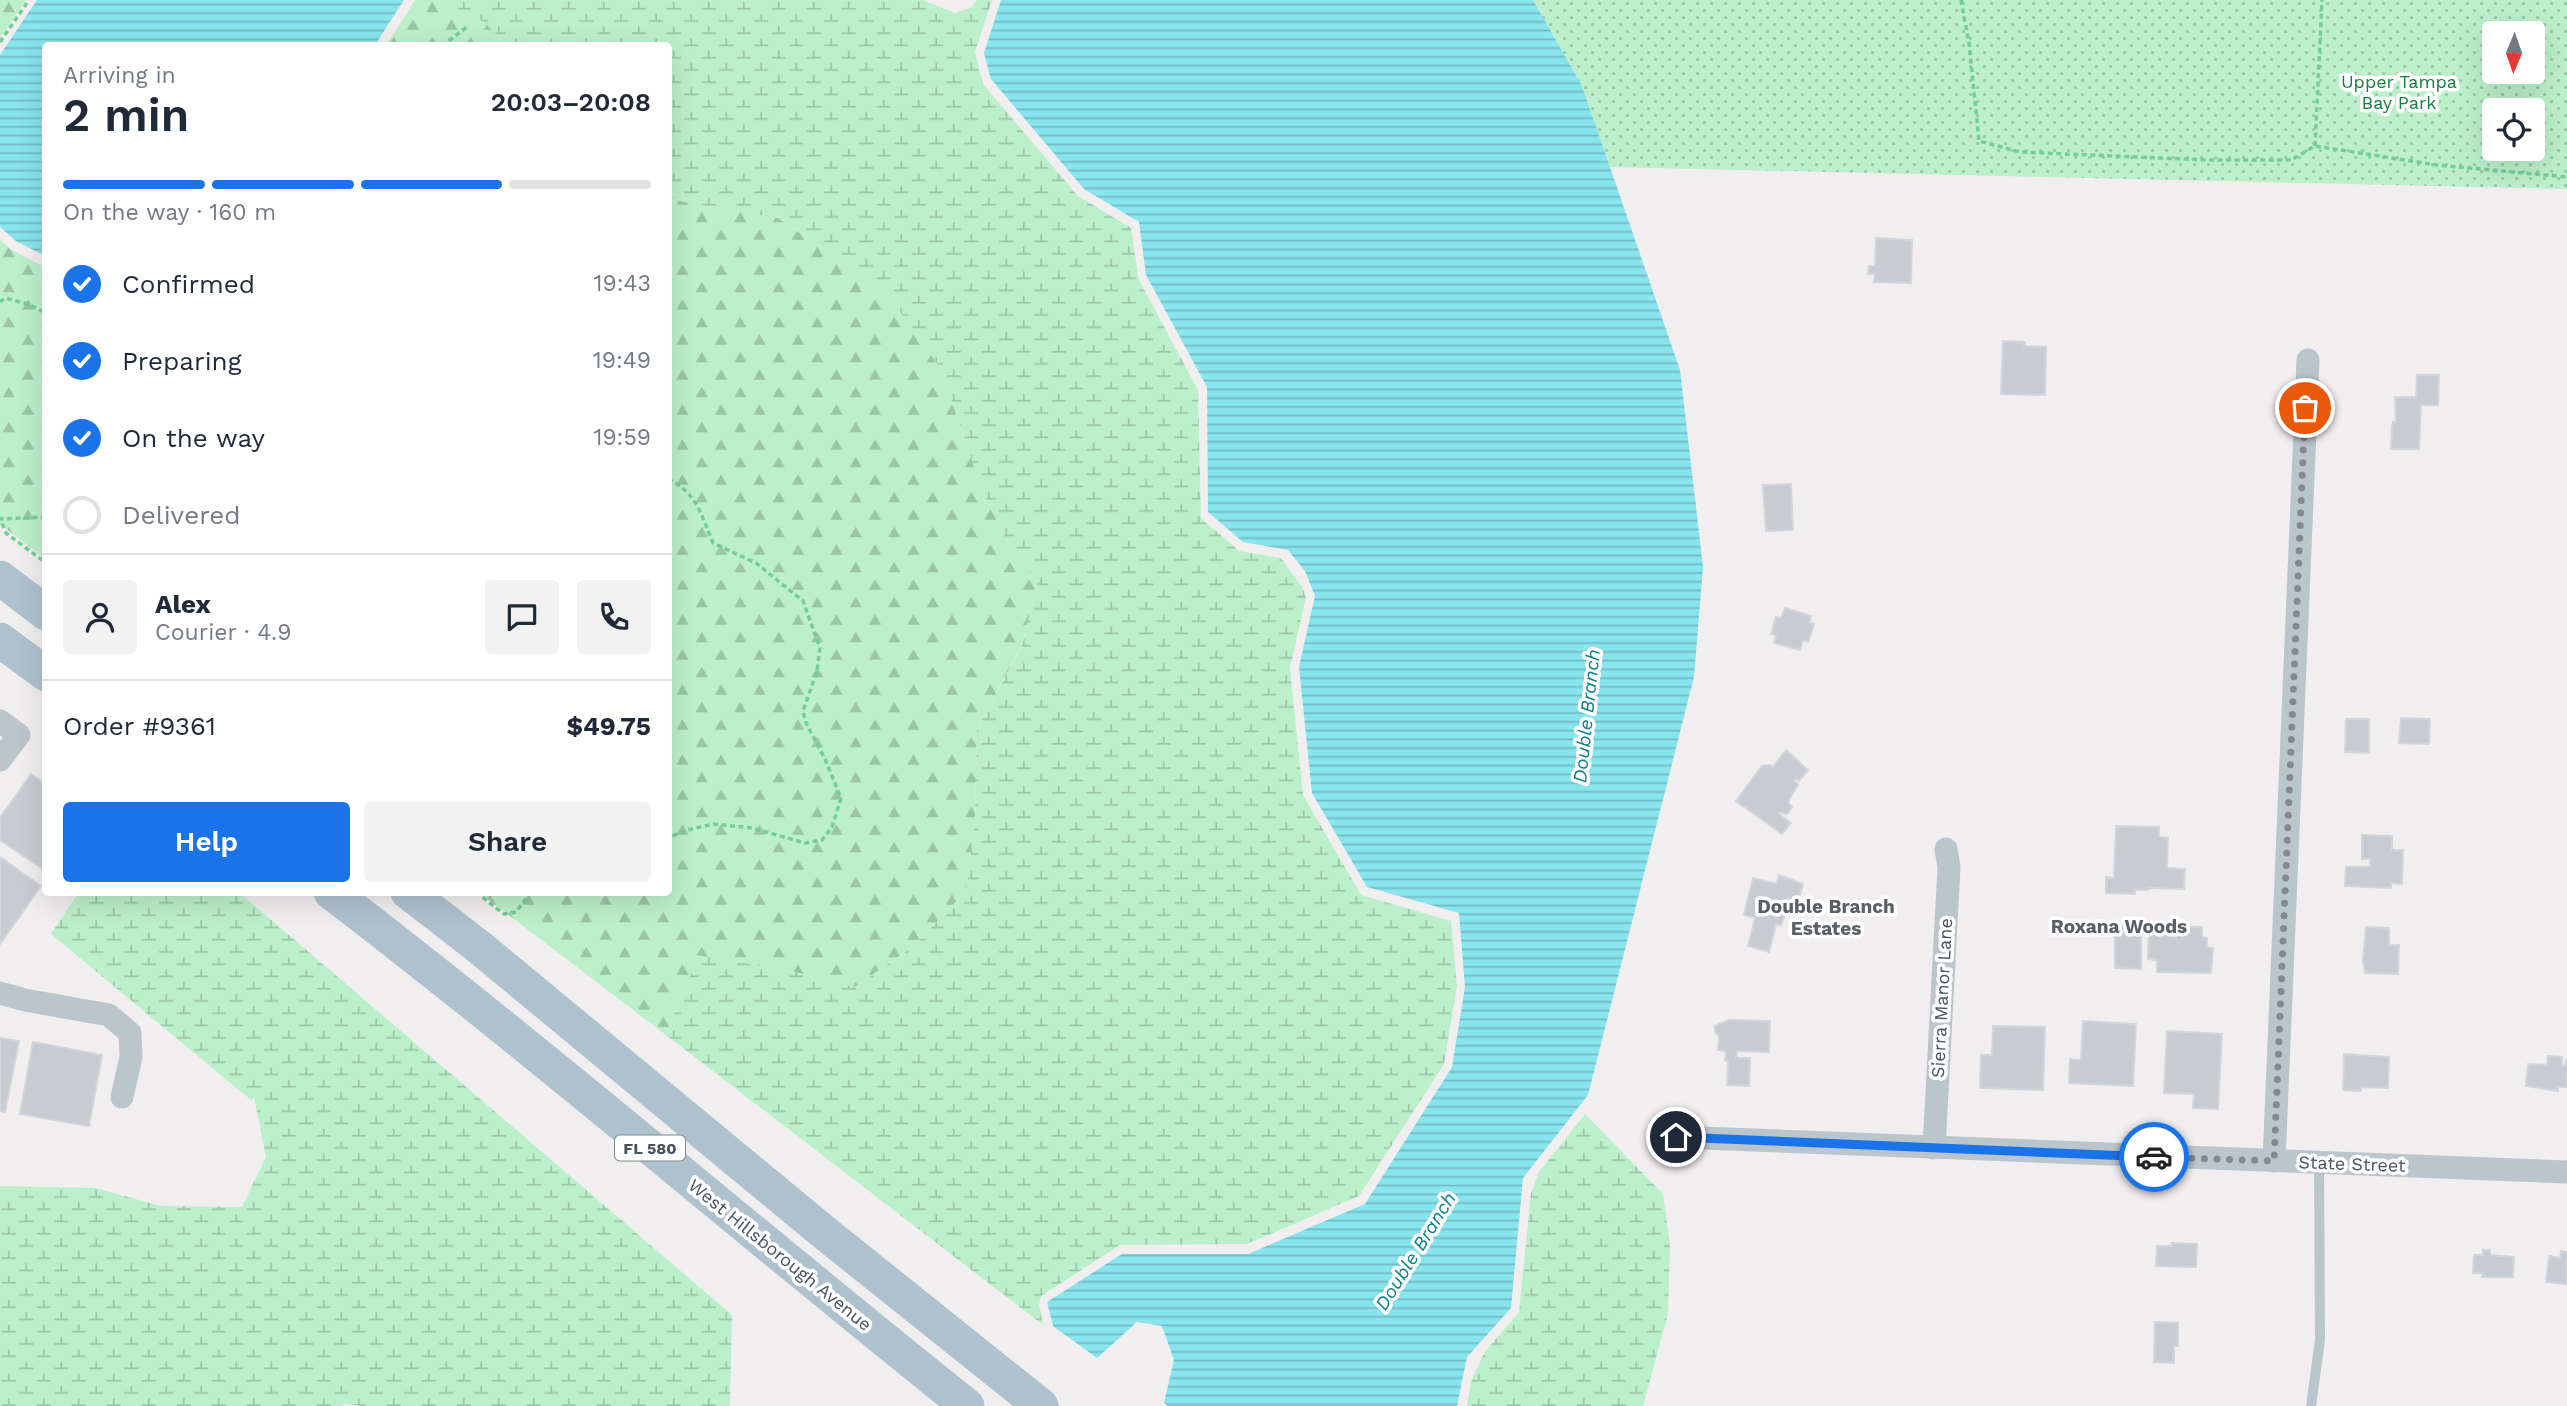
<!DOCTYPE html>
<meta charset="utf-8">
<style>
:root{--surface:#fff;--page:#f2f2f3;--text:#1f2937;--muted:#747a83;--line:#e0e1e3;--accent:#1a73e8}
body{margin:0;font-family:"Work Sans",sans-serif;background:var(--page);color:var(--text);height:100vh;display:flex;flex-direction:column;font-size:26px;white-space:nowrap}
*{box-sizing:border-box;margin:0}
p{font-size:23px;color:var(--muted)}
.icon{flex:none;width:38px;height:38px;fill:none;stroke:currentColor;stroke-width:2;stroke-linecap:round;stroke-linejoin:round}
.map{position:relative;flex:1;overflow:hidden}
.details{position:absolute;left:42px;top:42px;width:630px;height:854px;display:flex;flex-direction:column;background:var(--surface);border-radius:7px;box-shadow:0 7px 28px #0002}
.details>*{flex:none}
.needle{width:46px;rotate:182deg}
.controls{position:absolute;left:2482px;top:21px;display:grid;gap:14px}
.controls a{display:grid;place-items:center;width:63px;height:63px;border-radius:7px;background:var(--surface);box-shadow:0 7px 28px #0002;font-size:35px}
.pin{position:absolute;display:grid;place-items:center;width:60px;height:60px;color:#fff;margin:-30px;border:4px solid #fff;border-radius:50%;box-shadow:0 2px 7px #0007}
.courier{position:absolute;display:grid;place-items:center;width:70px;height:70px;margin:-35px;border:5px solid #1a73e8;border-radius:50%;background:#fff;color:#222;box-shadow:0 2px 9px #0007}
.overview em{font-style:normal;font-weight:600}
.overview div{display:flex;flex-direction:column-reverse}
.overview{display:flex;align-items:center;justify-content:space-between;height:119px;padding:0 21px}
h1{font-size:46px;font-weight:600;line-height:52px}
.bar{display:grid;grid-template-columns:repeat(4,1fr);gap:10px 7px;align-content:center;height:84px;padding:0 21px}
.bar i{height:9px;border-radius:5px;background:var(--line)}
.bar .selected{background:var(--accent)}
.bar p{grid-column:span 4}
.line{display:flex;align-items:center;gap:18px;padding:0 21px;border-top:2px solid var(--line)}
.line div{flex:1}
.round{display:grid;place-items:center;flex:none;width:74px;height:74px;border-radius:7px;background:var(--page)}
ol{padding:0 21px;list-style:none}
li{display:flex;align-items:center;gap:21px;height:77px}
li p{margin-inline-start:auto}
li .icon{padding:7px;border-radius:50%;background:var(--accent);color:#fff;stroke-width:4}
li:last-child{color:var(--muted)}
li i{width:38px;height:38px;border:4px solid var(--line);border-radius:50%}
.cta{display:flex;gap:14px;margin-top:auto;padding:14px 21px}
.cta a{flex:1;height:80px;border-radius:7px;background:var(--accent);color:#fff;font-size:28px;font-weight:600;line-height:80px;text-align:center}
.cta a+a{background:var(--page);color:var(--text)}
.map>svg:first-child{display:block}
.forest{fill:url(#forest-firs)}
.wetland{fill:url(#wetland-marsh)}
.park{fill:url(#park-dots);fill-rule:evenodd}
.water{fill:url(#water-rules)}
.building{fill:#c8ccd1;stroke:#d2d6da;stroke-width:2}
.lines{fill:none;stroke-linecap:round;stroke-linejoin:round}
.path{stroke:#73ce96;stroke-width:3.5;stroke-dasharray:5 3.5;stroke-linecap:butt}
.service{stroke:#bac5cc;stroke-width:10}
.minor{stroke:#bac5cc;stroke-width:23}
.primary{stroke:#aec2ce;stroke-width:35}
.done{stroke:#828a8f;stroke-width:7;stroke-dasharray:0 12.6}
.route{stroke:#1a73e8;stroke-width:9}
.labels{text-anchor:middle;stroke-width:7;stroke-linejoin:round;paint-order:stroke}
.shield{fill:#fff;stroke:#7e878d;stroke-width:2}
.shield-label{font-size:16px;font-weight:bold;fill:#46545c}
.park-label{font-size:18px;fill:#157f3d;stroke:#fff}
.street-label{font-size:18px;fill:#46545c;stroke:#fff}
.water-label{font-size:19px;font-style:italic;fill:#0b818c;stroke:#fff}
.neighbourhood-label{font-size:19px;font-weight:bold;fill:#5b6064;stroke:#fff}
</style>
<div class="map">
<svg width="2567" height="1406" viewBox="0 0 2567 1406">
<defs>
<pattern id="forest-firs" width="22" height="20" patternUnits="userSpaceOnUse" patternTransform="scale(1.75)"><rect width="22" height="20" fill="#bcf0ca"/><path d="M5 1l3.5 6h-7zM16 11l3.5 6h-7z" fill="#9bc5a7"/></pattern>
<pattern id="wetland-marsh" width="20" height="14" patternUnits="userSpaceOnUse" patternTransform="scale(1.75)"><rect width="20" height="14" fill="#bcf0ca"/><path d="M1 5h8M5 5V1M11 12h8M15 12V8" fill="none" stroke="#9bc5a7"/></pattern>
<pattern id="park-dots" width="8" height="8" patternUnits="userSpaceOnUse" patternTransform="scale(1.75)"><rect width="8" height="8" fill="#bcf0ca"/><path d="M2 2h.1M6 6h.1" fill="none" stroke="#9bc5a7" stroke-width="1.8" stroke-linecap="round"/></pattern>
<pattern id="water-rules" width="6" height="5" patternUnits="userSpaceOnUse" patternTransform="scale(1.75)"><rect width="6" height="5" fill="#88e4ed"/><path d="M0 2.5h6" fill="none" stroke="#71bbc3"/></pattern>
</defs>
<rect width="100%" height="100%" fill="#f1eeef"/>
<!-- forest -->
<g class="forest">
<path d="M0,0h26l-26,38z"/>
<path d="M415,0h27l42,22 24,23 -122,1z"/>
<path d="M669,197l15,5 94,16 107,73 56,78 41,121 28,57 28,35 -16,63 -45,84 -2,91 -9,71 -52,55 -59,41 -65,-16 -94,-9 -30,73 -186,-142 188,-1z"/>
<path d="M0,240l10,9 35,18v292l-45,-35z"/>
</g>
<!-- wetland -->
<g class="wetland">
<path d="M442,0h481l32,13 17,-6 5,-7h15l-17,52 8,32 95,112 53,32 8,52 59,110 3,128 38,33 42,7 21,29 4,10 -16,71 13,127 58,100 90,26 6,65 -13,78 -85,132 -112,48 -127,1 -79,51 -2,9 4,20 -377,-290 30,-73v-7l94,16 65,16 59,-41 52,-55 9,-71 2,-91 45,-83 16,-64 -28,-35 -28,-57 -41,-121 -56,-78 -107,-73 -94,-16 -15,-5 -1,-151 -160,-1 -24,-23z"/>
<path d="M79,892l161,1 492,422 -2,91h-368l-17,-2 -4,2h-341v-220l95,2 66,18 81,1 24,-50 -12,-60 -3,3 -200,-166z"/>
<path d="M1585,1114l78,80 7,50 -2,70 -25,92h-176l4,-25 13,-28 35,-41 12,-119 8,-21z"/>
</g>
<!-- park -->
<path class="park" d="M1533,0h1034v189l-957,-22 -28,-81zM2494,33h38v39h-38zM2494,110h38v39h-38z"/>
<!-- water -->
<g class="water">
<path d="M37,0h367l-29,45 -329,1 -1,210 -29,-15 -16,-14v-172z"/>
<path d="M1001,0h532l49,86 98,284 23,197 -9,110 -106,418 -65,83 -12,130 -44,49 -10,49h-289l-4,-3 10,-43 -12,-34 -25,-4 -40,36 -44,-32 -6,-24 75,-48h126l117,-50 87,-137 13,-80 -6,-74 -92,-26 -55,-94 -13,-126 16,-71 -10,-25 -17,-21 -45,-8 -35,-30 -1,-125 -61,-112 -7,-53 -55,-33 -93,-110 -7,-26z"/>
</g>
<!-- building -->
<g class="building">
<path d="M1876,238l36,2 -1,43 -37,-1 1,-8h-7l1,-8h6z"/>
<path d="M2003,341l22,1 -1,4 22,1 -1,48 -44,-1z"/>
<path d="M2417,375h22l-1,30h-17l-2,44h-28l1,-23 1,-4h3l-1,-25h21z"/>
<path d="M1791,484l2,46 -27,1 -3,-46z"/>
<path d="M1785,608l26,8 -2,7 5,1 -6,18 -5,-2 -3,10 -26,-7 2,-8 -5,-1 5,-17 5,1z"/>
<path d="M2401,718l29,1 -1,25 -30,-1z"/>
<path d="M2346,719h23v34l-24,-1z"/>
<path d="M1786,750l22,20 -9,11 -3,-2 -2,2 4,3 -10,18 4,5 -5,7 -7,-2 -1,2 12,9 -9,11 -46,-33 26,-35 8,-1 3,2z"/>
<path d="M31,774l15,11v86l-46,-31v-22z"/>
<path d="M2116,826l43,1v10l9,1 -1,30 18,1 -1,20 -36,-1v2h-13v4l-29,-1v-16l8,1z"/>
<path d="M2362,835l30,1v14h11l-1,34 -11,-1v5l-46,-2 1,-19h24v-8h-8z"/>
<path d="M0,857l41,29 -41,58z"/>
<path d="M1779,875l24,9 -7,26 -8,-2 -7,17 -5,-1 -7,28 -21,-6 7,-28 -11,-3 9,-37 23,6z"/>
<path d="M2115,924h26v45l-26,-1z"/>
<path d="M2149,926l53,1v10l5,1v9l6,1 -2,25 -54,-1v-12l-9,-1z"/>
<path d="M2366,927l23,1v17h10l-1,29 -33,-1 -2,-13z"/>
<path d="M1729,1020l41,1 -1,31 -32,-1 -1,7h14l-1,28 -22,-1 1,-24 -3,-1 1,-9 -8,-1 1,-14 -4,-4v-6z"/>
<path d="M2083,1021l53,3 -3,62 -64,-3 1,-24 11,1z"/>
<path d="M1993,1026l52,1 -2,63 -63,-2 1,-33h11z"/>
<path d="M2167,1031l55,3 -4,75 -25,-1 1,-14 -30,-1z"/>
<path d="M0,1038l19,3 -14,71 -5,-1z"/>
<path d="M33,1042l69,13 -13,71 -69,-12z"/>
<path d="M2344,1054l45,3 -1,31 -27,-1v4l-18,-1z"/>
<path d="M2548,1056l14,1v9h3l2,-7v28h-9v4l-32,-5 2,-22 19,1z"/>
<path d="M2172,1243l25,1 -1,23 -40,-1 1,-20h15z"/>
<path d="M2483,1250h7v5l24,2 -1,20h-31l1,-4h-10l1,-18h9z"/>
<path d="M2561,1251l6,1v32l-21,-2 3,-26 11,2z"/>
<path d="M2155,1322l23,1v23h-4v17l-20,-1z"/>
</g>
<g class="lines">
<!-- path -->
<g class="path">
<path d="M1961,0l8,43 10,98 41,11 187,8h84l24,-14 122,19 130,12"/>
<path d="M0,42l29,-42"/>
<path d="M442,46l26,-20"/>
<path d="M2315,146l7,-146"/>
<path d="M0,302l5,-4 23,6 18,9"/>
<path d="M668,479c30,15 33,36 45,64l43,20 47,38 17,47 -3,23 -14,40 3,12 19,36 16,39 -9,29 -10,13 -17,3 -53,-15 -38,-4 -27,6 -19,8"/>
<path d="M46,517l-46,2 6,14 40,30"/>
<path d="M476,892l28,22 12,-2 15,-20"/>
</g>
<!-- service -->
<path class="service" d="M2311,1406l9,-66 -1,-177"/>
<!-- minor -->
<g class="minor">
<path d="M0,721l19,14 -19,25"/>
<path d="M0,993l25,7 84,15 21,18 1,24 -9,40"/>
<path d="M1676,1137l891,35"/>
<path d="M1934,1148l15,-281 -3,-18"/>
<path d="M2274,1161l34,-801"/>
</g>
<!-- primary -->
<g class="primary">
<path d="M0,578l46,35"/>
<path d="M0,640l46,34"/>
<path d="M331,892c217,166 423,344 636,514"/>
<path d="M408,892l71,55 347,287 215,172"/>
</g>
</g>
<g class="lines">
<!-- done -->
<path class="done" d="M2154,1157l120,4 31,-753"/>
<!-- route -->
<path class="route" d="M1676,1137l478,20"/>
</g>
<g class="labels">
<!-- shield labels -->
<rect class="shield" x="615" y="1135.5" width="70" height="25" rx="5"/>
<g class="shield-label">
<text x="650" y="1154">FL 580</text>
</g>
<!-- park labels -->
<g class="park-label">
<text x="2399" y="88">Upper Tampa<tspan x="2399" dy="21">Bay Park</tspan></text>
</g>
<!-- street labels -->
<g class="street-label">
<text transform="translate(1942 998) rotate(-87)" y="6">Sierra Manor Lane</text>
<text transform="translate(2352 1164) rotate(2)" y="6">State Street</text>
<text transform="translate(780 1255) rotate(39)" y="6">West Hillsborough Avenue</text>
</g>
<!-- water labels -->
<g class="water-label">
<text transform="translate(1586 716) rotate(-84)" y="7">Double Branch</text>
<text transform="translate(1415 1251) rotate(-58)" y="7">Double Branch</text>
</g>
<!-- neighbourhood labels -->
<g class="neighbourhood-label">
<text x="1826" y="913">Double Branch<tspan x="1826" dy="22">Estates</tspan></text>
<text x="2119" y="933">Roxana Woods</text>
</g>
</g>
</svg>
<div class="controls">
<a><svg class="needle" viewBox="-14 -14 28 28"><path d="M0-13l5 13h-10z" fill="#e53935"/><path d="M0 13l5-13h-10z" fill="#747a83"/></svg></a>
<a><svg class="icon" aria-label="locate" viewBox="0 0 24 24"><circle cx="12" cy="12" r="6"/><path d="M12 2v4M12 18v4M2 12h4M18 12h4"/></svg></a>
</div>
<div class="pin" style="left:2305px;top:408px;background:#ea580c"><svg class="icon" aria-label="bag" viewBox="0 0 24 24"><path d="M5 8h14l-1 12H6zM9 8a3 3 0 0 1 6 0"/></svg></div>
<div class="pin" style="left:1676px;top:1137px;background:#1f2937"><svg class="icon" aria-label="home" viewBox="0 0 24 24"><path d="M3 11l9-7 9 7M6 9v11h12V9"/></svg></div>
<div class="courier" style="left:2154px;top:1157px"><svg class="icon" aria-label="car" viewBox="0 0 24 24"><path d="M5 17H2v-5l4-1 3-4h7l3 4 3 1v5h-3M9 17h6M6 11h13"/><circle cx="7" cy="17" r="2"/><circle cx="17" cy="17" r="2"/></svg></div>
<section class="details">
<div class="overview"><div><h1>2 min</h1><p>Arriving in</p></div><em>20:03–20:08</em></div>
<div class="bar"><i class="selected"></i><i class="selected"></i><i class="selected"></i><i></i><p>On the way · 160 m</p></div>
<ol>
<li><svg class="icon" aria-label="check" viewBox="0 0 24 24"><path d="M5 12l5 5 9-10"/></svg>Confirmed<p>19:43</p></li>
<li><svg class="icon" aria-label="check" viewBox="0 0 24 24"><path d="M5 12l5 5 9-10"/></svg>Preparing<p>19:49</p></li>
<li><svg class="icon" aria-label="check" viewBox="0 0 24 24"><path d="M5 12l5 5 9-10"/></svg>On the way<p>19:59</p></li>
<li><i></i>Delivered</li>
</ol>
<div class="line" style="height:126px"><a class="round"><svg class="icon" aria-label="person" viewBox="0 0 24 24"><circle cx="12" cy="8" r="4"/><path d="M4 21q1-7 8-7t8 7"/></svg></a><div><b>Alex</b><p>Courier · 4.9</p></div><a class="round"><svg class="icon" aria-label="chat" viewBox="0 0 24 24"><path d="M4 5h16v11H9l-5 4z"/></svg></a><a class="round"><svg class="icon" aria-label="phone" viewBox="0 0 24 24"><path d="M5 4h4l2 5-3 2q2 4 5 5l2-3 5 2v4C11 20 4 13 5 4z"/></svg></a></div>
<div class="line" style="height:91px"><div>Order #9361</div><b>$49.75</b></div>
<div class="cta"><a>Help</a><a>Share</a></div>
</section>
</div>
